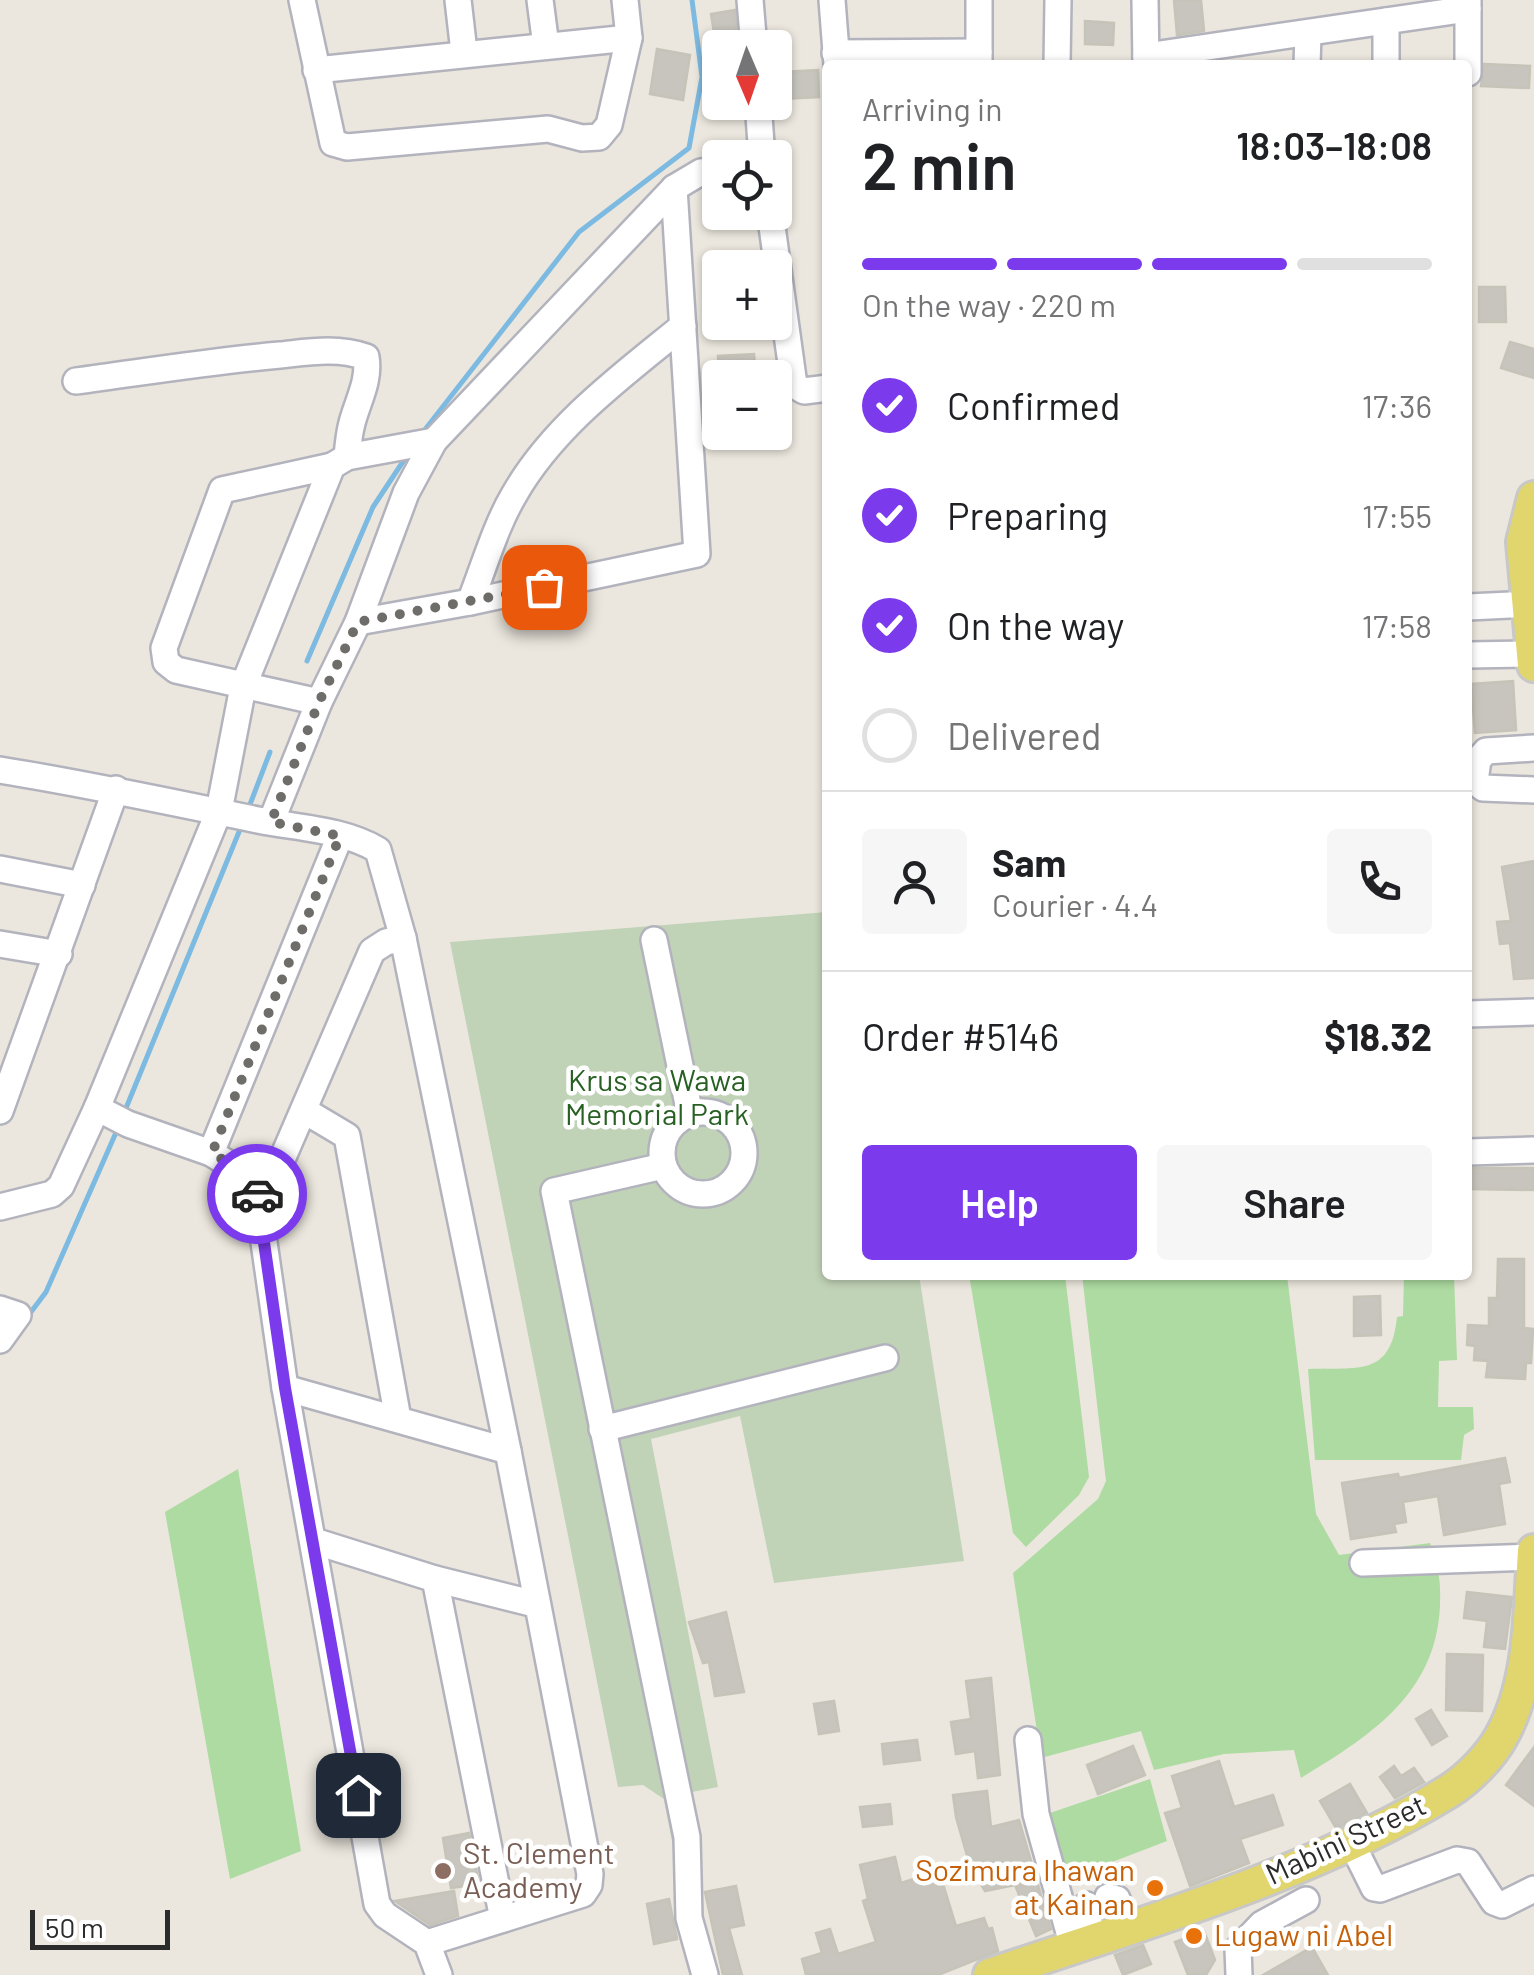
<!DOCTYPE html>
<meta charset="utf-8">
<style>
:root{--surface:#fff;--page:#f6f6f6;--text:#202124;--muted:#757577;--line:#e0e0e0;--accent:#7c3aed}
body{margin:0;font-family:Barlow,sans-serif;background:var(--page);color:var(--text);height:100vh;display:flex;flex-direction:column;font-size:38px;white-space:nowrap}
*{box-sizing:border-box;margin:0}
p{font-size:32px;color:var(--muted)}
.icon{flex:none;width:55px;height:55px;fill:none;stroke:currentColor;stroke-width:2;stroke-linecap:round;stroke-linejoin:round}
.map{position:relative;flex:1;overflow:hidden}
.side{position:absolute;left:822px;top:60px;width:650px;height:1220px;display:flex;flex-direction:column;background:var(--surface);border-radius:10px;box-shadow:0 2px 8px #0004}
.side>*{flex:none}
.needle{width:65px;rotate:178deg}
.buttons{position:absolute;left:702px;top:30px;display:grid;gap:20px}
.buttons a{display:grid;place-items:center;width:90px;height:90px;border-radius:10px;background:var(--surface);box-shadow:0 2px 8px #0004;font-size:50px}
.scale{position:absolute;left:30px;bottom:25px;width:140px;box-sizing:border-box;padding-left:10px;border:5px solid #2b2b2b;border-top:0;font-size:28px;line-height:35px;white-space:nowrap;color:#2b2b2b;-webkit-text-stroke:8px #fff;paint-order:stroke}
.pin{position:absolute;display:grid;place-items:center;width:85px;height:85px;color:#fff;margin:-42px;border-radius:20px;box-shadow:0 5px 15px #0006}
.courier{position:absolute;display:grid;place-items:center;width:100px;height:100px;margin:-50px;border:8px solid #7c3aed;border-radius:50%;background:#fff;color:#222;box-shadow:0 2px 12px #0007}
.overview em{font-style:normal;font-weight:600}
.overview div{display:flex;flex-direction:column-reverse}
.overview{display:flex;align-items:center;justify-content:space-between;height:170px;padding:0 40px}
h1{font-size:65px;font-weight:600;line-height:75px}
.bar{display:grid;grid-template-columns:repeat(4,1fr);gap:15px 10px;align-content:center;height:120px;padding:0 40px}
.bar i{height:12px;border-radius:8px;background:var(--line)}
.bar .current{background:var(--accent)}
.bar p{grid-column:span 4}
.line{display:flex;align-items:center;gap:25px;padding:0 40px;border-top:2px solid var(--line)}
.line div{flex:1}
.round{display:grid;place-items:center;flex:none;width:105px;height:105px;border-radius:10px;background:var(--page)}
ol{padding:0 40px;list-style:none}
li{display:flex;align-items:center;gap:30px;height:110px}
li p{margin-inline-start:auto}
li .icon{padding:10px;border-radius:50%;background:var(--accent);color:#fff;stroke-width:4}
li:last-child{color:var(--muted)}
li i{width:55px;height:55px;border:5px solid var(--line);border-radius:50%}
.action{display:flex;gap:20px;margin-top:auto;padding:20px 40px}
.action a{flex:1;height:115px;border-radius:10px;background:var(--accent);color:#fff;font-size:40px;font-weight:600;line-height:115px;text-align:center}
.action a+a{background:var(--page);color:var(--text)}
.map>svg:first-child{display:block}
.green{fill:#addba1}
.cemetery{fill:#c1d3b7}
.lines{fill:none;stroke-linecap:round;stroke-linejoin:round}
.stream{stroke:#7dbae1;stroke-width:5}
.building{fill:#c7c5bd;stroke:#c6c3b8;stroke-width:2.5}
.minor-casing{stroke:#b2b3bd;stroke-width:30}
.major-casing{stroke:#c8c8c8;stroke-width:38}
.minor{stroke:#fff;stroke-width:25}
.major{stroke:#e1d56d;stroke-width:32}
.done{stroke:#6e6d6a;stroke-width:10;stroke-dasharray:0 18}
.route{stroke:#7c3aed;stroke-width:12}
.education-dot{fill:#8d6e63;stroke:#fff;stroke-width:4}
.food-dot{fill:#e8710a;stroke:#fff;stroke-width:4}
.labels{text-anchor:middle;stroke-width:9;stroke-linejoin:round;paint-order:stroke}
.park-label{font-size:30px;fill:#276022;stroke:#fff}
.street-label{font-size:30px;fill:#2b2b2b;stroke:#fff}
.education-label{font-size:30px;fill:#785e54;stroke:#fff;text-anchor:start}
.food-label{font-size:30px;fill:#c56008;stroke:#fff;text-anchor:end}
</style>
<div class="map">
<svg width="1534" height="1975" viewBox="0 0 1534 1975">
<rect width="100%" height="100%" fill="#ebe7de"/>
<!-- green -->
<g class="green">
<path d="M969,1275h96l24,202 -10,18 -53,52 -13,-14z"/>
<path d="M1082,1275h205l29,239 23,41 91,-12c4,15 10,31 10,46 4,99 -63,143 -139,189l-7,-28 -70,4 -70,16 -13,-39 -100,27 -28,-185 85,-74 8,-18z"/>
<path d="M1404,1275h50l3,85 -18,1 -1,46h35l1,22 -10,6 -3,25h-146l-7,-91c49,-2 83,9 89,-52l6,-1z"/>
<path d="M238,1469l63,382 -71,28 -65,-367z"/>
<path d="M1150,1779l17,62 -107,41 -16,-67z"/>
</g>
<!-- cemetery -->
<path class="cemetery" d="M827,912l1,363h91l45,286 -190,22 -34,-167 -89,23 67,348 -26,5 11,124 16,59h-25l-17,-58 -4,-70 -9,-48 -21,-14 -25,2 -168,-845z"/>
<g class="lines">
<!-- stream -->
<g class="stream">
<path d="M420,436l159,-204 110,-84 13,-71 -10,-77"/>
<path d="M307,661l66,-154 33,-50"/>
<path d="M249,807l21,-55"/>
<path d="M124,1113l117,-286"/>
<path d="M28,1316l18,-24 72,-164"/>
</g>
</g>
<!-- building -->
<g class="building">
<path d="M1174,0h27l3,31 -27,4z"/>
<path d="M735,10l2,31 -21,4 -5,-31z"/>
<path d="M1085,21l29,2 -1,22 -28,-1z"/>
<path d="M657,49l33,6 -7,45 -33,-6z"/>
<path d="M1484,64l46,2 -1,22 -48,-2z"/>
<path d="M818,70l1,27 -36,2 -2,-27z"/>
<path d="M1479,287h26l1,35h-27z"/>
<path d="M1510,342l24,7v29l-33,-10z"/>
<path d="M754,354l2,24h-37l-1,-22z"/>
<path d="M1513,681l3,49 -41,3 -4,-49z"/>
<path d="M1534,861v117l-20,1 -4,-36 -10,1 -3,-22 14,-1 -9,-54z"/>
<path d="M1468,1168h66v22l-66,-1z"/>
<path d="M1498,1259h26v69l9,1 -2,34h-5l-1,16 -39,-2 2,-16 -14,-1 1,-14 -8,-1 1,-20 21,1v-28h8z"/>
<path d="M1380,1296l1,39 -27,1v-39z"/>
<path d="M1505,1458l5,24 -11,2 6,40 -61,11 -6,-39 -35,6 3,20 -12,2 2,8 -45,7 -9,-56 56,-9 1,4z"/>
<path d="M1467,1592l45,5 -7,52 -21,-2 3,-26 -23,-3z"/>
<path d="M726,1612l18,80 -29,4 -6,-34 -6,1 -14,-41z"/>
<path d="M1447,1654l36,1 -1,56 -36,-1z"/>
<path d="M991,1678l9,97 -22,3 -3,-27 -19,3 -5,-32 20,-3 -5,-38z"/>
<path d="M834,1701l5,30 -20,3 -5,-30z"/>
<path d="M1431,1710l16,26 -15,9 -16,-26z"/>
<path d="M917,1740l3,20 -36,4 -2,-20z"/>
<path d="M1133,1746l12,29 -47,19 -11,-29z"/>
<path d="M1534,1747v59l-28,-21z"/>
<path d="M1219,1761l15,46 39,-12 10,30 -43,14 9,24 -59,23 -25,-73 17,-5 -10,-32z"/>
<path d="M1394,1766l7,10 13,-8 10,14 -29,16 -15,-21z"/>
<path d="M1350,1784l17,29 -31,15 -16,-27z"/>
<path d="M987,1791l4,36 28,-7 32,109 -15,7 -21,-51 -30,6 -15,-25 -14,-49 -3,-22z"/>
<path d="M890,1804l2,20 -29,3 -3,-20z"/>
<path d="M469,1833l10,51 -28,4 -8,-50z"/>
<path d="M895,1857l6,26 38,-12 17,55 28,-8 4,11 4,-1 6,23 -60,24h-132l-4,-16 20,-6 -6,-20 14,-4 8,25 38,-12 -13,-41 5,-2 -8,-34z"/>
<path d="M736,1886l8,39 -15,3 13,47h-19l-18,-83z"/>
<path d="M454,1891l4,25 -28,9 -35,-24z"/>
<path d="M669,1899l8,40 -23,5 -7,-40z"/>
<path d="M1204,1931l11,29 -9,15h-18l-13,-33z"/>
<path d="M1143,1945l8,19 -28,11 -8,-20z"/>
<path d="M1312,1947l16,28h-65z"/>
</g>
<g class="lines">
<!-- minor casing -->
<g class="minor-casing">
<g id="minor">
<path d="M302,0l31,143 14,4 201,-18 34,9 17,-1 10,-12 20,-87 -4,-38"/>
<path d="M458,0l6,52"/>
<path d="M540,0l6,46"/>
<path d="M750,0l4,48"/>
<path d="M832,0l5,65"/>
<path d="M1145,0l1,65"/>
<path d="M1386,21v44"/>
<path d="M835,53l144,-1"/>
<path d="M1146,56l322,-47"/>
<path d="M979,65v-65"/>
<path d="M1057,65l1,-65"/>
<path d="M1307,65l1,-32"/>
<path d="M316,70l313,-32"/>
<path d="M1468,73v-73"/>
<path d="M758,102l4,56"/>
<path d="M770,212l24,173 10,6 24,-3"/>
<path d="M76,381c68,-9 135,-20 204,-26 29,-3 57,-8 86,2 4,24 -8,43 -14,66 -3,11 -4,22 -5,34"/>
<path d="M332,466l-110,24 -58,158 2,14 10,8 143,32 39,-80 48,-129 28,-52 240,-253 27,-16 19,-2"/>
<path d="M470,602c14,-35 25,-75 44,-107 39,-69 109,-120 169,-169"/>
<path d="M1468,607l61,-3"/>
<path d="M358,622l112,-20 227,-48 -23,-366"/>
<path d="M1468,655l65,-1"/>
<path d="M1534,748l-48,3 -8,9 -3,21 8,7 51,2"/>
<path d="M0,770c87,14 172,32 258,50 39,8 85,9 120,30l25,88 105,513 82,423 -1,11 -6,9 -156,49"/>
<path d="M271,822l48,-120"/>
<path d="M0,869l82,16"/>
<path d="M654,940l36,174"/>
<path d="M0,944l59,10"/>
<path d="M1468,1014l66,-2"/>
<path d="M97,1108l31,16 83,29 44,27 30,208 92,516 8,11 42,28 12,32"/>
<path d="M0,1111l116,-322"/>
<path d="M305,1111l42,25 51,283"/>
<circle cx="703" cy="1153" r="41"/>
<path d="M1468,1152l66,-2"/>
<path d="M211,1153l129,-317"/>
<path d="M663,1166l-109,25 133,646 2,81 16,57"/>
<path d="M255,1180l17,-7 8,-9 92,-213 14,-9 17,-4"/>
<path d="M0,1207l52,-13 9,-8 36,-78 122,-297 24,-124 89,-221 15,-9 87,-16"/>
<path d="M0,1309l18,6 -18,25"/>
<path d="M285,1388l223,63"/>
<path d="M602,1429l283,-71"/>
<path d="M314,1541l121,38 100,25"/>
<path d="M1363,1563l171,-6"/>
<path d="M435,1579l68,340"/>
<path d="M1028,1740l8,74 37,133"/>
<path d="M1351,1842l23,46 6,1 77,-29 11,2 26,40 8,3 32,-16"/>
<path d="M1108,1897l9,2 11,28"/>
<path d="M1087,1905l-3,5 11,29"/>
<path d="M1239,1975l-1,-26 24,-25 44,-24"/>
</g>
</g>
<!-- major casing -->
<g class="major-casing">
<g id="major">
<path d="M1534,498l-11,44 11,123"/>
<path d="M990,1975c150,-51 324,-101 459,-184 19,-12 41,-34 52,-54 31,-54 29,-125 33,-186"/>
</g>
</g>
<!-- minor -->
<use href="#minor" class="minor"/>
<!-- major -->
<use href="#major" class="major"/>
</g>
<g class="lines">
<!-- done -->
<path class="done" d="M257,1194l-2,-14 -43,-27 128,-317 -69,-14 48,-120 39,-80 186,-35"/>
<!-- route -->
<path class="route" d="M257,1194l28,194 73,407"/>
</g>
<!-- markers -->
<circle class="education-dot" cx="443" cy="1871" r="10"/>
<g class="food-dot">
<circle cx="1155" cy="1888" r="10"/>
<circle cx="1194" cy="1936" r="10"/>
</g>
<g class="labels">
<!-- park labels -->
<g class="park-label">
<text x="657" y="1091">Krus sa Wawa<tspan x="657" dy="34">Memorial Park</tspan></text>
</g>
<!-- street labels -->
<g class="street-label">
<text transform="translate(1346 1840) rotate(-25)" y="10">Mabini Street</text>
</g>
<!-- education labels -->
<g class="education-label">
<text x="463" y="1864">St. Clement<tspan x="463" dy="34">Academy</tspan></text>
</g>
<!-- food labels -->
<g class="food-label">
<text x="1135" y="1881">Sozimura Ihawan<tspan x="1135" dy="34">at Kainan</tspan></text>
<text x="1214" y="1946" text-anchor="start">Lugaw ni Abel</text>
</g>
</g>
</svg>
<div class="buttons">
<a><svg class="needle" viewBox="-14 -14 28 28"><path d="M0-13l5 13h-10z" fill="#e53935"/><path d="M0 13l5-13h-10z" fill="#757577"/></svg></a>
<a><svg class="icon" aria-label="locate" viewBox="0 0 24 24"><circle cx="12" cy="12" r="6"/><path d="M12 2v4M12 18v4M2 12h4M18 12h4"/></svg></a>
<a>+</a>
<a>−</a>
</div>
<div class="scale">50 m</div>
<div class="pin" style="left:544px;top:587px;background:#ea580c"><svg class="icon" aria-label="bag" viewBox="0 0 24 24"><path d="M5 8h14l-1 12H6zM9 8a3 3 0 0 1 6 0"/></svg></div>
<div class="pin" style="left:358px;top:1795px;background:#1f2937"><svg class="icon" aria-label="home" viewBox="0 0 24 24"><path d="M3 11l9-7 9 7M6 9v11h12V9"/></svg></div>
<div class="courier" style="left:257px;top:1194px"><svg class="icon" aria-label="car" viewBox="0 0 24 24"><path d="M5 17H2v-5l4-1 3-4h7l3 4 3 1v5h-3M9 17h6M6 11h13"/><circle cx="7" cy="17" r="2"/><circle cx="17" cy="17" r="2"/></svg></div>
<section class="side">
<div class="overview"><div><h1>2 min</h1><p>Arriving in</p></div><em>18:03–18:08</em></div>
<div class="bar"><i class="current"></i><i class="current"></i><i class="current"></i><i></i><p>On the way · 220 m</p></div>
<ol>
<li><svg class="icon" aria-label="check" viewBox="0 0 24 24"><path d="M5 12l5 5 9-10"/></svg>Confirmed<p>17:36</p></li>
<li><svg class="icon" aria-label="check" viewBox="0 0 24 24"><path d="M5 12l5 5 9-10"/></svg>Preparing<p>17:55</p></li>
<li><svg class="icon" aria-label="check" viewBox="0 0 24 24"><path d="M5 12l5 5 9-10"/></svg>On the way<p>17:58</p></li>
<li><i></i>Delivered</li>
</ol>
<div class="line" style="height:180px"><a class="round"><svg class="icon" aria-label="person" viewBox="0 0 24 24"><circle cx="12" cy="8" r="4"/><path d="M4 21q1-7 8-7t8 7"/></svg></a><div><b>Sam</b><p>Courier · 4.4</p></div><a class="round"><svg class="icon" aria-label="phone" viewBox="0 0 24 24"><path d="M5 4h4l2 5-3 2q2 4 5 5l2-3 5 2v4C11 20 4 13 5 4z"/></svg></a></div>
<div class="line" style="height:130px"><div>Order #5146</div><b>$18.32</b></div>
<div class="action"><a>Help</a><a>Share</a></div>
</section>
</div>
